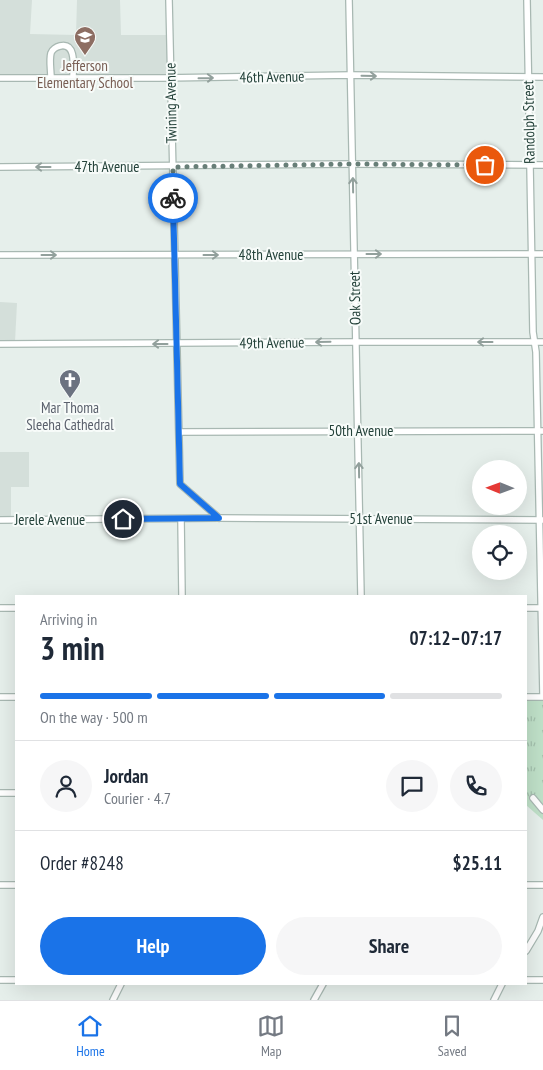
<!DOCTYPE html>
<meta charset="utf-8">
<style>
:root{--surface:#fff;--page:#f6f6f7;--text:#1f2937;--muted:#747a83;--line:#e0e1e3;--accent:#1a73e8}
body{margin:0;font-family:"PT Sans Narrow",sans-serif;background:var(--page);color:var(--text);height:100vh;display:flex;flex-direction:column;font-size:19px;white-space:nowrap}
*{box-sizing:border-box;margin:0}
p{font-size:16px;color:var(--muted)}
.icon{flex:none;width:28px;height:28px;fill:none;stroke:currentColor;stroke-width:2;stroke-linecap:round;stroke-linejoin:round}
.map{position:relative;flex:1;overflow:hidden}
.details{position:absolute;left:15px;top:595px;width:512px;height:390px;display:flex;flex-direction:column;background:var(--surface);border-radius:0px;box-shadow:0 5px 20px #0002}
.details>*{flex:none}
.needle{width:32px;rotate:271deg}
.buttons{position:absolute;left:472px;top:460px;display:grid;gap:10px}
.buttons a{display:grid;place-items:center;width:55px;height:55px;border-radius:50%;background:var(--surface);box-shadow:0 5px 20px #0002;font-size:25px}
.pin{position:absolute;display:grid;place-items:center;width:42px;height:42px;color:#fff;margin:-21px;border:2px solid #fff;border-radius:50%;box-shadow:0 1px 5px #0007}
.courier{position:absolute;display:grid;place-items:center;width:50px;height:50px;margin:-25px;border:4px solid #1a73e8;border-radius:50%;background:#fff;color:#222;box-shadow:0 1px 6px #0007}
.head em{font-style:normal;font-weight:700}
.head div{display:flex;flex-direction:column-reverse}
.head{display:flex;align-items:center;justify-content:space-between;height:85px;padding:0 25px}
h1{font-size:32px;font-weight:700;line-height:38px}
.bar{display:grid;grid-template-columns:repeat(4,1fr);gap:8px 5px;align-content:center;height:60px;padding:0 25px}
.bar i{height:6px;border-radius:4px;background:var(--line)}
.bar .selected{background:var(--accent)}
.bar p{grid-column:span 4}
.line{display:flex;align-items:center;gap:12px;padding:0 25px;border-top:1px solid var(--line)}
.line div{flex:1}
.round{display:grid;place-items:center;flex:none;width:52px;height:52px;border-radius:26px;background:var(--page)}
.cta{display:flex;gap:10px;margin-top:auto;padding:10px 25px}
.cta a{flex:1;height:58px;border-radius:30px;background:var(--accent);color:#fff;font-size:20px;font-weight:700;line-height:58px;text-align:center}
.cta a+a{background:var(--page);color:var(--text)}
.tabs{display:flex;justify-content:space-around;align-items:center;height:70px;border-top:1px solid var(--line);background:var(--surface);font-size:14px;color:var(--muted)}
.tabs a{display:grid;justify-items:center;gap:2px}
.tabs .selected{color:var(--accent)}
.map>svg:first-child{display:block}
.built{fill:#d4dfda}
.grass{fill:url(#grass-tufts)}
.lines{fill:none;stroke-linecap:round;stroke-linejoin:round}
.minor-casing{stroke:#a8b8b2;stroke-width:8}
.minor{stroke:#fff;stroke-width:5.5}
.oneway{stroke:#92a09c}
.done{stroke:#687f78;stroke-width:5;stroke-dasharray:0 9}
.route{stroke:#1a73e8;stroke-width:6}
.labels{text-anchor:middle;stroke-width:4;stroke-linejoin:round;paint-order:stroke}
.education-label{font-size:15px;fill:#785e54;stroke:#f7fbf9}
.street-label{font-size:15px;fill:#24423a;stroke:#f7fbf9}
.worship-label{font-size:15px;fill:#5b616d;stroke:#f7fbf9}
</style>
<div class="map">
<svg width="543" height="1000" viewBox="0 0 543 1000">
<defs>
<pattern id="grass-tufts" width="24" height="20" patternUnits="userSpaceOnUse" patternTransform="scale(1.25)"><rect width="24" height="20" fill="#bfe0c8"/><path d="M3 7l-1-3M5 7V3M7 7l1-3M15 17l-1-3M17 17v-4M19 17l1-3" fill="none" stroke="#a4c1ad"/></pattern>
</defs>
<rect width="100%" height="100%" fill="#e6efeb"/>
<!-- built -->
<g class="built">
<path d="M0,0h32l-2,34 46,1 1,-35h43l1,35h48l1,41 -170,1z"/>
<path d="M0,302l17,1 -2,39h-15z"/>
<path d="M0,452h29v35h-18v31h-11z"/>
</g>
<!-- grass -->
<path class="grass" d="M526,699h17v121l-17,-15z"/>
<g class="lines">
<!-- minor casing -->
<g class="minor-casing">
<g id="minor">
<path d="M169,0l11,484 39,34"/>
<path d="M349,0l12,596"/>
<path d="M527,0l6,332 3,20 7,343"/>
<path d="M0,78h163l188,-3 192,2"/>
<path d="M51,78c0,-8 -2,-18 0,-25 1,-3 5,-6 9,-7 17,-4 13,22 13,31"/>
<path d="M0,167l353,-3 190,1"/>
<path d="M0,255l543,-1"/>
<path d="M0,344l356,-2h187"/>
<path d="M179,432l364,-1"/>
<path d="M181,519l1,77"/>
<path d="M0,520l219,-2 324,2"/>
<path d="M0,608h16"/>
<path d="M526,608h17"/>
<path d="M0,697h16"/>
<path d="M526,697h17"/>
<path d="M0,793h16"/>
<path d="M533,798l10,12"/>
<path d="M0,885h16"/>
<path d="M526,885h17"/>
<path d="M526,951l12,-20 5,-14"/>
<path d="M0,980h16"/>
<path d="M526,980h17"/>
<path d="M113,1000l8,-16"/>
<path d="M314,1000l9,-16"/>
<path d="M494,1000l8,-16"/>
</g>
</g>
<!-- minor -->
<use href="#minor" class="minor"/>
</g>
<!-- one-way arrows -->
<defs><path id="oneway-shaft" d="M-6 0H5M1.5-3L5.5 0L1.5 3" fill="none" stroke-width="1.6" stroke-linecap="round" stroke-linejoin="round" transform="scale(1.25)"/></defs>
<g class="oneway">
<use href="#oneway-shaft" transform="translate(369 76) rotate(1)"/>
<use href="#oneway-shaft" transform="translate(206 78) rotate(-1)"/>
<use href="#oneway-shaft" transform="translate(43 167) rotate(180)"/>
<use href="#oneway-shaft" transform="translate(353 185) rotate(-91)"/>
<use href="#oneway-shaft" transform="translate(374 254)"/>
<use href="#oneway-shaft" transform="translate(49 255)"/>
<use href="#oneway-shaft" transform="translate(211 255)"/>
<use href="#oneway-shaft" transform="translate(323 342) rotate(179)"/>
<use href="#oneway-shaft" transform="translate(485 342) rotate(-180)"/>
<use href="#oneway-shaft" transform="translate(160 344) rotate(180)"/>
<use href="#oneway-shaft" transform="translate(359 470) rotate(-91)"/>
</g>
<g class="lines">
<!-- done -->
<path class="done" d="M173,198v-31l180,-3 132,1"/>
<!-- route -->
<path class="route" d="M123,519l96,-1 -39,-34 -7,-286"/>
</g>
<!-- icons -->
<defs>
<g id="school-pin" transform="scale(1.125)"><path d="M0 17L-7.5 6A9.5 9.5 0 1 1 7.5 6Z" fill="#8d6e63" stroke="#f7fbf9"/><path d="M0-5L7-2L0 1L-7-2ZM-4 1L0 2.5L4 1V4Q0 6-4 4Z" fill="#fff"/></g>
<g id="church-pin" transform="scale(1.125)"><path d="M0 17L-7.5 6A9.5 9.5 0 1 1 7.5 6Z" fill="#6b7280" stroke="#f7fbf9"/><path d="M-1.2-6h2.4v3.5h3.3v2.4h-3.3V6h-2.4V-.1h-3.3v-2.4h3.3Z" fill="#fff"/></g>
</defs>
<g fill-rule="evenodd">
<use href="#school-pin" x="85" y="37"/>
<use href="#church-pin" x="70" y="380"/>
</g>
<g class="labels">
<!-- education labels -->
<g class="education-label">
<text x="85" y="71">Jefferson<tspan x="85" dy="17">Elementary School</tspan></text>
</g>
<!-- street labels -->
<g class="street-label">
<text transform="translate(272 77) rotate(-1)" y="5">46th Avenue</text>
<text transform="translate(171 103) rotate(-91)" y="5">Twining Avenue</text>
<text transform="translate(529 122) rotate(-91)" y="5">Randolph Street</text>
<text x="107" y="172">47th Avenue</text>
<text x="271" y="260">48th Avenue</text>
<text transform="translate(355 298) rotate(-91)" y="5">Oak Street</text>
<text transform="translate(272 343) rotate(-1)" y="5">49th Avenue</text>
<text x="361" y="436">50th Avenue</text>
<text x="381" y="524">51st Avenue</text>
<text x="50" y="525">Jerele Avenue</text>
</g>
<!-- worship labels -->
<g class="worship-label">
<text x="70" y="413">Mar Thoma<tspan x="70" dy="17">Sleeha Cathedral</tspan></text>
</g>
</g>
</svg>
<div class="buttons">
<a><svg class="needle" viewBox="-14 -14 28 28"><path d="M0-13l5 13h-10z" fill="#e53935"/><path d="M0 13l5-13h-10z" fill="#747a83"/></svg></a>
<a><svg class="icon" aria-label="locate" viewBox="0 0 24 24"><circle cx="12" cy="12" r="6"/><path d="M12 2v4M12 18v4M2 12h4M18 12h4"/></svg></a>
</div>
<div class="pin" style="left:485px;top:165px;background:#ea580c"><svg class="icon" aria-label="bag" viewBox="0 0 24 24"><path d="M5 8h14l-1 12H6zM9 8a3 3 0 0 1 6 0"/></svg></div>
<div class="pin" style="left:123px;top:519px;background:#1f2937"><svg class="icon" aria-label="home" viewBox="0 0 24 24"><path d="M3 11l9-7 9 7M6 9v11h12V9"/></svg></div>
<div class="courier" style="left:173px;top:198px"><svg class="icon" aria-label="bike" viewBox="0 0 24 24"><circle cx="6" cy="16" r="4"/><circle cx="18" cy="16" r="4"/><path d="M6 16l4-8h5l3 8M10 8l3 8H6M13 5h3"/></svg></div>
<section class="details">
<div class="head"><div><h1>3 min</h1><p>Arriving in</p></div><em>07:12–07:17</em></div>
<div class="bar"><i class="selected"></i><i class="selected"></i><i class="selected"></i><i></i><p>On the way · 500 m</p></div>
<div class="line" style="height:90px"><a class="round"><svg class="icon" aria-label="person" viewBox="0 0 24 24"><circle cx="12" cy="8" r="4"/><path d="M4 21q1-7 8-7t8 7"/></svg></a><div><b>Jordan</b><p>Courier · 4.7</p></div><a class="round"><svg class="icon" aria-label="chat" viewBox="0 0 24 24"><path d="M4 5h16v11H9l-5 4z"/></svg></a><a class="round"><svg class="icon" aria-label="phone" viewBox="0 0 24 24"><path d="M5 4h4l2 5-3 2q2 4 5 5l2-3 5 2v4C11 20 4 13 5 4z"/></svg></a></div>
<div class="line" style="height:65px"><div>Order #8248</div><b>$25.11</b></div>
<div class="cta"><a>Help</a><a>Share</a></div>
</section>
</div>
<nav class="tabs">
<a class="selected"><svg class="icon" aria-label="home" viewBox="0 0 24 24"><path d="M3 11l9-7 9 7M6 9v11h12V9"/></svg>Home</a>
<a><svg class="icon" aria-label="map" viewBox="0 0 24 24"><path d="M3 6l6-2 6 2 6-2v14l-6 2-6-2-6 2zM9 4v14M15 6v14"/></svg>Map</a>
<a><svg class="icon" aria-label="saved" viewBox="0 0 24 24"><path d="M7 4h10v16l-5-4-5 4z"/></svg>Saved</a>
</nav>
